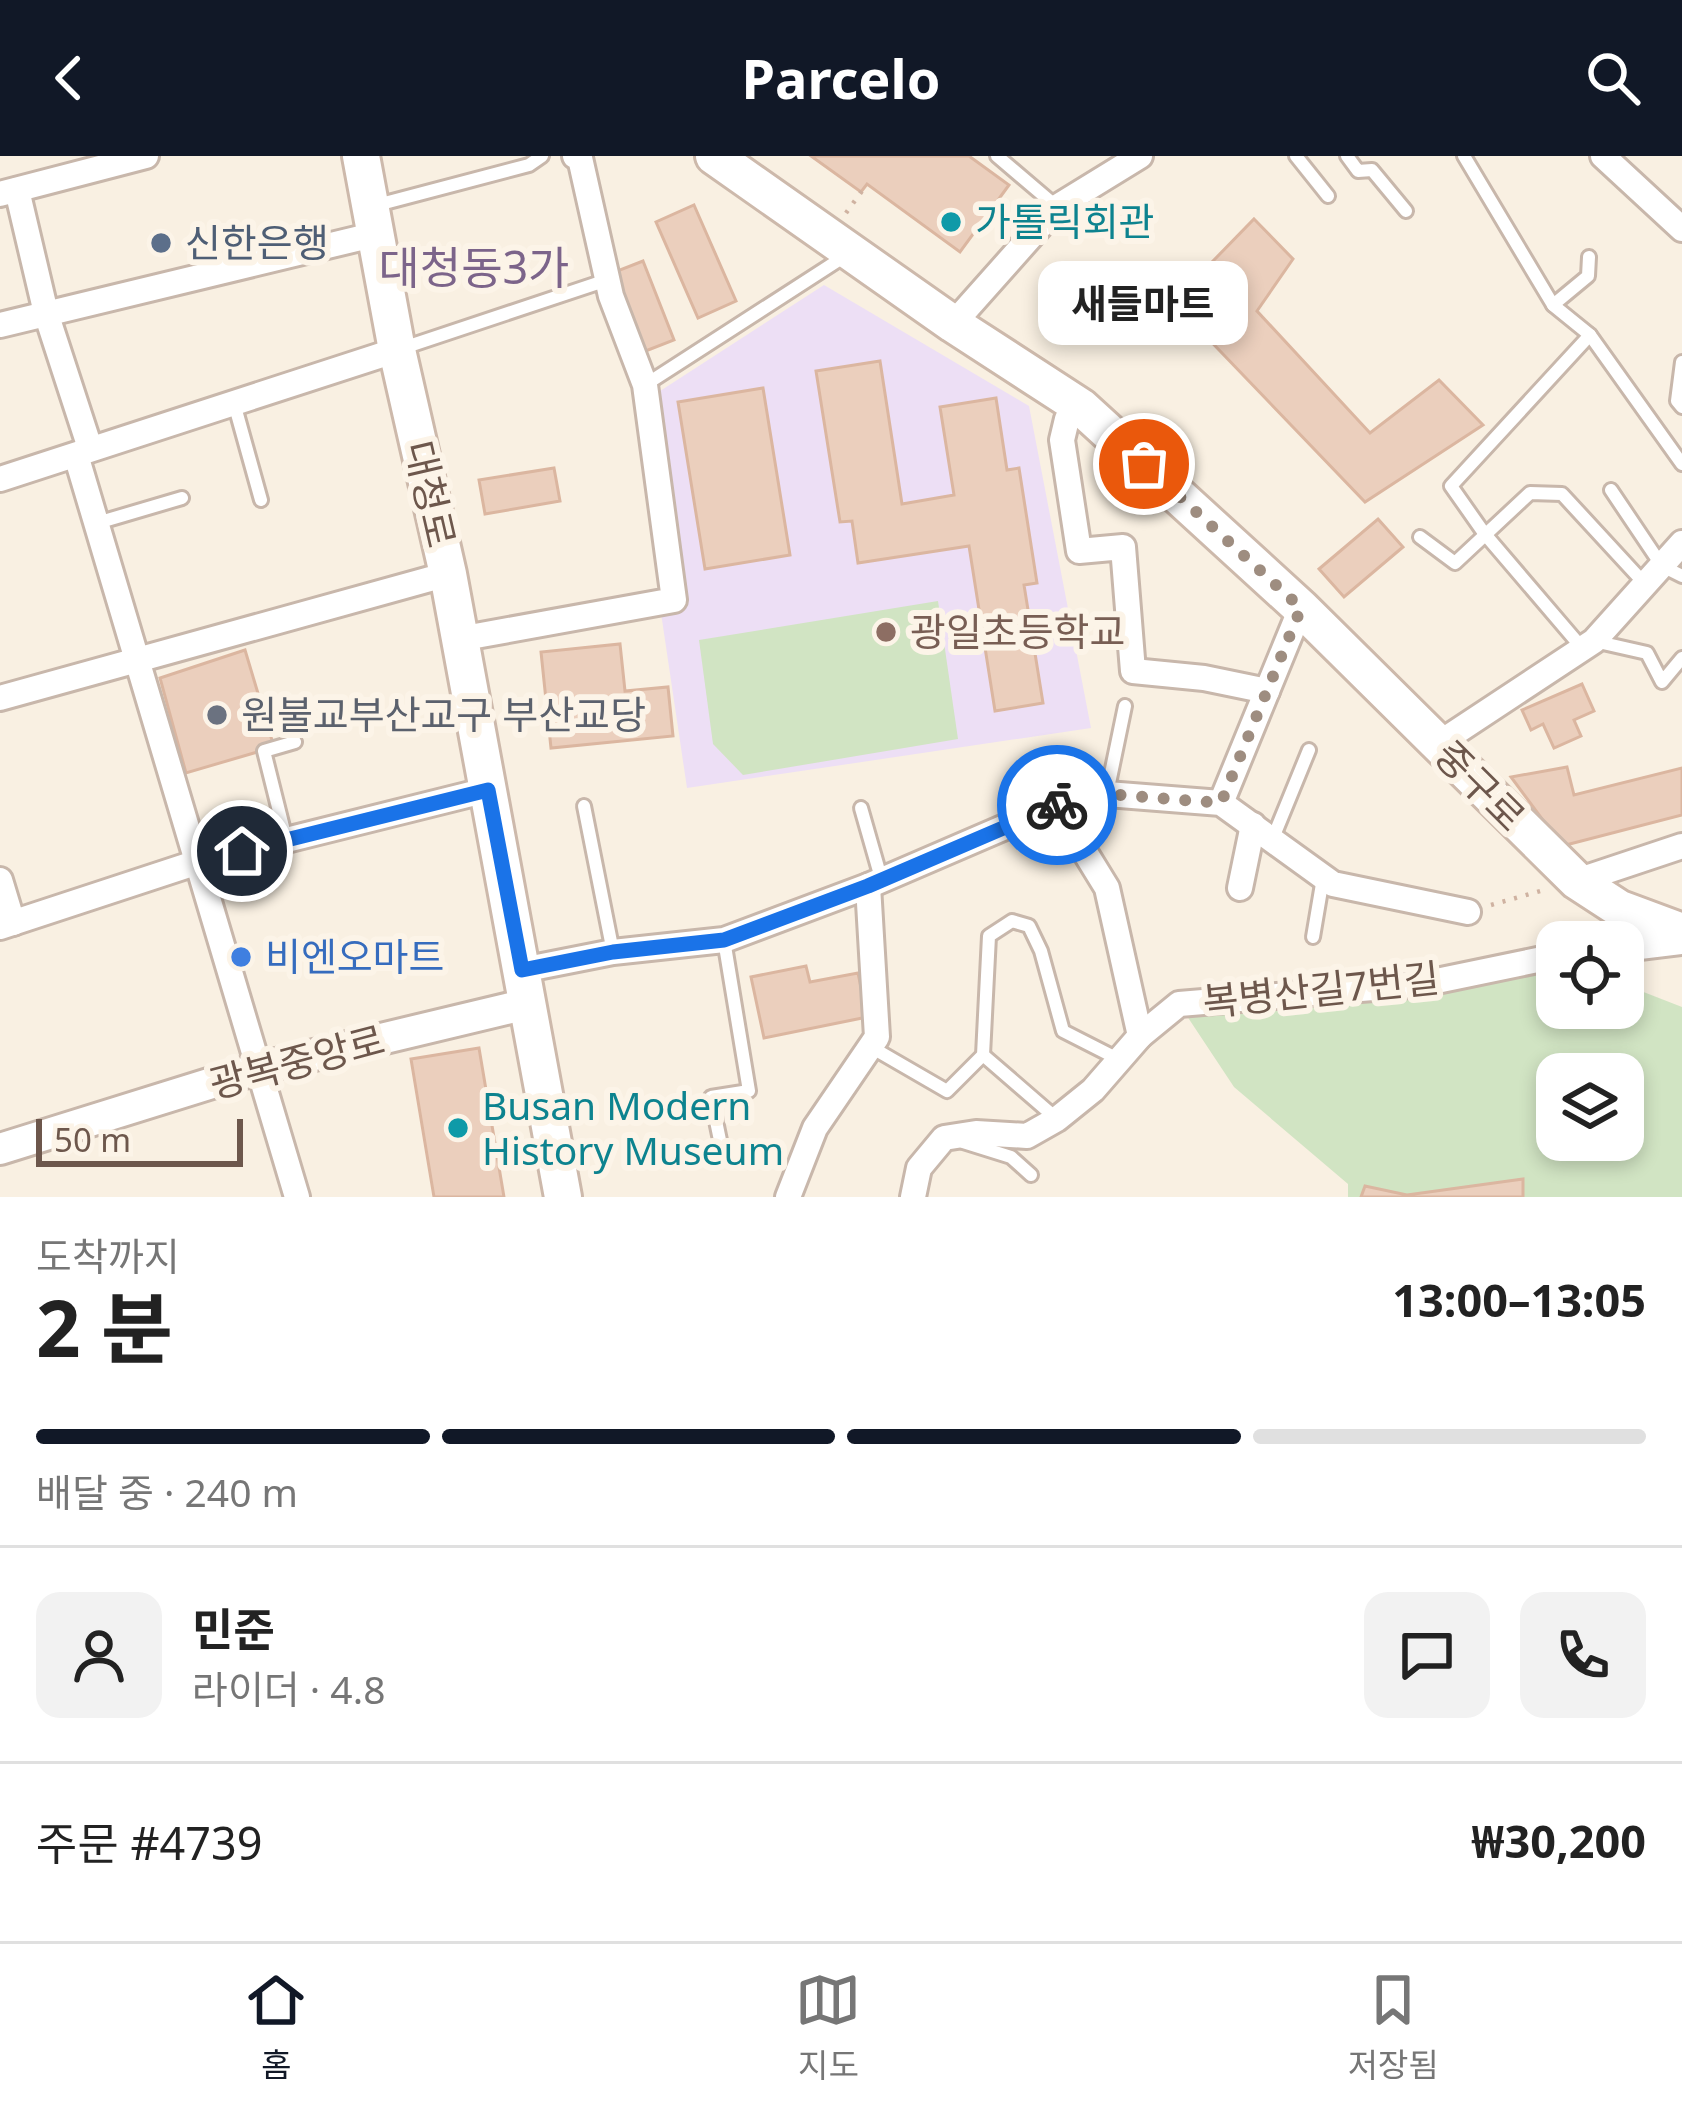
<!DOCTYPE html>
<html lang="ko">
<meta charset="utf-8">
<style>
:root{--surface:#fff;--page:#f2f2f2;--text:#222;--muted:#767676;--line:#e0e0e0;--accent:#111827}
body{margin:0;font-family:"Noto Sans","Noto Sans KR",sans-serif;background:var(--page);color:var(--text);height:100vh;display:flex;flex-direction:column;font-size:45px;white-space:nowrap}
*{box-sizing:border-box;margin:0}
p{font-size:39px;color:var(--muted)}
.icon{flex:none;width:66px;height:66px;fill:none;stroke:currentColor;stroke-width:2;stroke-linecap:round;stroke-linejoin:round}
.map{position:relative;height:1041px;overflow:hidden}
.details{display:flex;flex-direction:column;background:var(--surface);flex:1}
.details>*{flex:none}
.tools{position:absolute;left:1536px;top:765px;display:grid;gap:24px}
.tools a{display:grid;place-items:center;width:108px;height:108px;border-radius:24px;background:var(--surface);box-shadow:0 6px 18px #0003;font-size:60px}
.scale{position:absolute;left:36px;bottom:30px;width:207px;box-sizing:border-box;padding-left:12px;border:6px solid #6d574c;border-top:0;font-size:33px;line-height:42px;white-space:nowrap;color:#6d574c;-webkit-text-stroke:9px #fcf4e8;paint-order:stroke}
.pin{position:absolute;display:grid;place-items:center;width:102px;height:102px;color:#fff;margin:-51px;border:6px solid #fff;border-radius:50%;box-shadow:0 3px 12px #0007}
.courier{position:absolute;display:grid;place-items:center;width:120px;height:120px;margin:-60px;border:9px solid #1a73e8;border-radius:50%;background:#fff;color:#222;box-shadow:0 3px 15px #0007}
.bubble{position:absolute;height:84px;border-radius:24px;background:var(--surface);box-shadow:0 6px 18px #0003;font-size:39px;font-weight:700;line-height:84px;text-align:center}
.summary em{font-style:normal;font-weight:700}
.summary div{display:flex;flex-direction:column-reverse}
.summary{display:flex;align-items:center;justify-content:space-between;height:204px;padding:0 36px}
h1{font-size:78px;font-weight:700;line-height:90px}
.bar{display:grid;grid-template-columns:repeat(4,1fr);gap:18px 12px;align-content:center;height:144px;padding:0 36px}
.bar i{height:15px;border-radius:9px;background:var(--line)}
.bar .on{background:var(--accent)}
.bar p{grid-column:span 4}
.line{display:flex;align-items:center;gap:30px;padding:0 36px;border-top:3px solid var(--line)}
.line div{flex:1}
.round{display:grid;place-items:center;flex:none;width:126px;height:126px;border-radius:24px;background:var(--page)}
header{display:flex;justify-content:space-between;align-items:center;height:156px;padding:0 36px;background:var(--accent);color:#fff;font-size:54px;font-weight:700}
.dock{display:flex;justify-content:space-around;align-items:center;height:168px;border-top:3px solid var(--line);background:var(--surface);font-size:33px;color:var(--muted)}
.dock a{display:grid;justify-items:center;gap:6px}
.dock .on{color:var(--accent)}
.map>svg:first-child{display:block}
.education{fill:#eddff5}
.green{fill:#d1e4c3;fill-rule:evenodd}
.building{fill:#ebcfbd;stroke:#dbb6a0;stroke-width:3}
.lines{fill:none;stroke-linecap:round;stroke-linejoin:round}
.service-casing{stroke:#c8b7ab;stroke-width:18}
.minor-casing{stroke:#c8b7ab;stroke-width:30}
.tertiary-casing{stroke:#c8b7ab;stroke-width:36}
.secondary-casing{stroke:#cdb9ab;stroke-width:42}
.path{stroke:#cfb2a1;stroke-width:4.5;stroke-dasharray:3 9;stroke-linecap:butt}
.service{stroke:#fff;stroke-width:12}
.minor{stroke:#fff;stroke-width:24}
.tertiary{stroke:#fff;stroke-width:30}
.secondary{stroke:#fff;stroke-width:36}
.done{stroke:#9e8d80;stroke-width:12;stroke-dasharray:0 21.6}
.route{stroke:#1a73e8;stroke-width:15}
.culture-dot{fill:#0f9aa8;stroke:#fcf4e8;stroke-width:4.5}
.service-dot{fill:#5c6f8a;stroke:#fcf4e8;stroke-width:4.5}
.education-dot{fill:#8d6e63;stroke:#fcf4e8;stroke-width:4.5}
.worship-dot{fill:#6b7280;stroke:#fcf4e8;stroke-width:4.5}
.shop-dot{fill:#3f7fe0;stroke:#fcf4e8;stroke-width:4.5}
.labels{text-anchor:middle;stroke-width:12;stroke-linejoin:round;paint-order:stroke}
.culture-label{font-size:39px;fill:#0d838f;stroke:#fcf4e8;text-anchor:start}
.service-label{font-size:39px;fill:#4e5e75;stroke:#fcf4e8;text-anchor:start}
.street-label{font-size:39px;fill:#6d574c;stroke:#fcf4e8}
.education-label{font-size:39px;fill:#785e54;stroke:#fcf4e8;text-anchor:start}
.worship-label{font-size:39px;fill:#5b616d;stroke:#fcf4e8;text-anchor:start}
.shop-label{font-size:39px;fill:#366cbe;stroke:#fcf4e8;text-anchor:start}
.quarter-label{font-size:45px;fill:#7c648a;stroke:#fcf4e8}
</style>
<header><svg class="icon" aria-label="back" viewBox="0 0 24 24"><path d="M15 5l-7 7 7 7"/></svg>Parcelo<svg class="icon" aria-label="search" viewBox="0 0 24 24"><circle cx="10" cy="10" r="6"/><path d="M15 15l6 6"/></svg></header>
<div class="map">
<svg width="1682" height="1041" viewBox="0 0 1682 1041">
<rect width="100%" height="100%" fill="#f9f0e2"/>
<!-- education -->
<path class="education" d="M824,129l205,121 62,322 -404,60 -26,-175 23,-6 -27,-214z"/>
<!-- green -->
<g class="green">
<path d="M938,445l20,138 -215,36 -30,-31 -14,-104z"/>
<path d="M1557,803v49h66v-24l59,23v190h-334v-13l-114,-97 -55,-83zM1557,918h66v66h-66z"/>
</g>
<!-- building -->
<g class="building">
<path d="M811,0h158l40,29 -49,67 -93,-68 -6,8z"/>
<path d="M694,49l42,96 -38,17 -42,-96z"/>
<path d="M1254,63l39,40 -36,52 113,122 69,-53 44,45 -118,77 -192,-200z"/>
<path d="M643,105l31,79 -31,12 -31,-79z"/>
<path d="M880,205l22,143 52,-9 -14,-88 56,-9 11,72 12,-2 18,115 -13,2 19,118 -48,8 -26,-165 -111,17 -6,-42 -12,1 -24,-151z"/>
<path d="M763,232l27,167 -85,14 -27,-167z"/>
<path d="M554,312l6,33 -75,13 -6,-34z"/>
<path d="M1378,363l25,28 -59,50 -25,-28z"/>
<path d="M620,488l5,47 43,-4 5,49 -122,12 -10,-96z"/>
<path d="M245,494l29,97 -88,26 -26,-95z"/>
<path d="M1582,528l12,27 -20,9 7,16 -27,12 -11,-24 -12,6 -9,-20z"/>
<path d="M1567,611l7,28 108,-27v47l-120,31 -51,-69z"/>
<path d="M806,810l4,16 48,-9 9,44 -103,21 -13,-61z"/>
<path d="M479,892l25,149h-70l-23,-138z"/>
<path d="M1523,1023v18h-162l4,-11 42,9z"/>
</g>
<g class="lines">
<!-- service casing -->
<g class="service-casing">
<g id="service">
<path d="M997,0l60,51"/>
<path d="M1296,0l32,40"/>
<path d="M1347,0l11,15 14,-1 34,41"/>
<path d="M1464,0l89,149 37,30 92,129"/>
<path d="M377,49l152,-40 13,-9"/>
<path d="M1553,149l35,-29 1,-19"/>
<path d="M403,192l204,-68"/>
<path d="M1682,206l-5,39 5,6"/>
<path d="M645,229l200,-129"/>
<path d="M234,247l27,97"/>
<path d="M1611,334l51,76 20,10"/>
<path d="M97,367l85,-25"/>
<path d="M1420,381l35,26 75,-70 32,1 83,90"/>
<path d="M1594,485l53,12 15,29 20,-24"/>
<path d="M1583,493l-99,-116 -33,-47 139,-151"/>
<path d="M1107,637l18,-87"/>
<path d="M584,650l29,146"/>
<path d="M861,652l20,70"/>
<path d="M1273,682l36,-88"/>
<path d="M286,683l-22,-88 31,-9"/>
<path d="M1313,781l10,-59"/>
<path d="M871,891l76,44 36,-36 6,-119 23,-15 17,5 12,25 22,80 57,29"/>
<path d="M983,899l74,64"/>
<path d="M963,986l48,15 20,18"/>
<path d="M721,989l-10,-48 38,-6 -25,-151"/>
</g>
</g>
<!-- minor casing -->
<g class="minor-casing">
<g id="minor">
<path d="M1603,0l79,73"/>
<path d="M17,34l29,123 44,135"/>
<path d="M0,38l146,-38"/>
<path d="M953,168l104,-117 83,-51"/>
<path d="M0,169l377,-91"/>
<path d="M1081,251l-14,12 -5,21 17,111 44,-4 10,124 71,7 63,13"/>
<path d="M76,299l221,742"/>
<path d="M0,323l397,-129"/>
<path d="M459,483l215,-39 -29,-215 -34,-89 -31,-138 -5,-2"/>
<path d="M0,542l448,-124"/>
<path d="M1438,588l156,-103 88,-98"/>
<path d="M1221,647l80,-195"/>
<path d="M1056,649l51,83 33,148"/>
<path d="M0,724l13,43"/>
<path d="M1577,725l105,-35"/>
<path d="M1240,732l13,-63"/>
<path d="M0,771l198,-65 289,-72"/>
<path d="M1623,793l59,-7"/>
<path d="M522,814l91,-18 111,-12 144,-54 188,-81 51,-11 114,9 112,81 135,28"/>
<path d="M788,1041l27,-69 62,-91 -9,-151"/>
<path d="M913,1041l6,-29 25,-30 32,-5 51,3 30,-17 36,-29 47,-54 39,-32 243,-20 135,-28"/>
</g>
</g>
<!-- tertiary casing -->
<g class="tertiary-casing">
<path id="tertiary" d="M0,993l260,-81 267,-64"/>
</g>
<!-- secondary casing -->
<g class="secondary-casing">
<g id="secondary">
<path d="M361,0l36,194 51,224 115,623"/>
<path d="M714,0l239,168 128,83 220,201 276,273 43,28 62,23"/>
</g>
</g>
<!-- path -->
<g class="path">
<path d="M846,57l21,-29"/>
<path d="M1491,749l53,-15"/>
</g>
<!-- service -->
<use href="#service" class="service"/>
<!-- minor -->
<use href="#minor" class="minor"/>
<!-- tertiary -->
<use href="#tertiary" class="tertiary"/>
<!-- secondary -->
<use href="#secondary" class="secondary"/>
</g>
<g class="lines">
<!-- done -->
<path class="done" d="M1057,649l50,-11 114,9 80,-195 -157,-144"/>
<!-- route -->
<path class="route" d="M242,695l246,-61 34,180 91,-18 111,-12 144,-54 189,-81"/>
</g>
<!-- markers -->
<g class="culture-dot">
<circle cx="951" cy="66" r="12"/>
<circle cx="458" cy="972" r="12"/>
</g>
<circle class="service-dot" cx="161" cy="87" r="12"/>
<circle class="education-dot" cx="886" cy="476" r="12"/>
<circle class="worship-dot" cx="217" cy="559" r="12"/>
<circle class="shop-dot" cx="241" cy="801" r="12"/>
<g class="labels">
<!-- culture labels -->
<g class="culture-label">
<text x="975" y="80">가톨릭회관</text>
<text x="482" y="964">Busan Modern<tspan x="482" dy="45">History Museum</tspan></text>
</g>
<!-- service labels -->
<g class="service-label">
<text x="185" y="101">신한은행</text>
</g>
<!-- street labels -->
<g class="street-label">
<text transform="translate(430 338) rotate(77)" y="14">대청로</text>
<text transform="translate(1480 630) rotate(45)" y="14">중구로</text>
<text transform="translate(1321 834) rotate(-6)" y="14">복병산길7번길</text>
<text transform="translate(297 906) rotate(-15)" y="14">광복중앙로</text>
</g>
<!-- education labels -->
<g class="education-label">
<text x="910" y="490">광일초등학교</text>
</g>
<!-- worship labels -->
<g class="worship-label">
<text x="241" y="573">원불교부산교구 부산교당</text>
</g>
<!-- shop labels -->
<g class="shop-label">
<text x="265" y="815">비엔오마트</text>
</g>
<!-- quarter labels -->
<g class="quarter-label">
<text x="474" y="128">대청동3가</text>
</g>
</g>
</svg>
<div class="tools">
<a><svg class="icon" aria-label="locate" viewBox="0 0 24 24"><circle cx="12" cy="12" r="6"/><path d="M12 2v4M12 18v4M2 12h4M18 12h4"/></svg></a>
<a><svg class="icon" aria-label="layers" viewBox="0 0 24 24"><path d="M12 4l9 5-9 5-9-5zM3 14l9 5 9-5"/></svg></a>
</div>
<div class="scale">50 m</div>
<div class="pin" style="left:1144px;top:308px;background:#ea580c"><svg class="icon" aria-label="bag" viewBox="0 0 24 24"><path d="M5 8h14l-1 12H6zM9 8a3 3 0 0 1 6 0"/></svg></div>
<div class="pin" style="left:242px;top:695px;background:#1f2937"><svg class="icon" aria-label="home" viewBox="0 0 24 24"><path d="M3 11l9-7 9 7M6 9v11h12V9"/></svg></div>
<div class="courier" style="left:1057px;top:649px"><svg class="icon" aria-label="bike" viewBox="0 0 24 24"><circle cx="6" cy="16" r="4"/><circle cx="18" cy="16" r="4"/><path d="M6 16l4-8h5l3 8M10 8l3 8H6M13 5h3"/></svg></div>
<div class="bubble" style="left:1038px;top:105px;width:210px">새들마트</div>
</div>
<section class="details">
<div class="summary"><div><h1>2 분</h1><p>도착까지</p></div><em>13:00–13:05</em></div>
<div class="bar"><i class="on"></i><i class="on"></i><i class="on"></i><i></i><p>배달 중 · 240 m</p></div>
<div class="line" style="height:216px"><a class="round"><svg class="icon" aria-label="person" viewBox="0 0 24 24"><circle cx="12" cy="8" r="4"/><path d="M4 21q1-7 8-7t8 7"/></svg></a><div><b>민준</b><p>라이더 · 4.8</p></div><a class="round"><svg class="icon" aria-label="chat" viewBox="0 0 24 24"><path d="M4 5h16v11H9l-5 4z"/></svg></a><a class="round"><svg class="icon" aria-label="phone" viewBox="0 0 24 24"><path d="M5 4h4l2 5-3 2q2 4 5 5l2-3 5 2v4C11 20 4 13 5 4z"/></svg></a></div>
<div class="line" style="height:156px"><div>주문 #4739</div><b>₩30,200</b></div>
</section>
<nav class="dock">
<a class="on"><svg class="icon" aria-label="home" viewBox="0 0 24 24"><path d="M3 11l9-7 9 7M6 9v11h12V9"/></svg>홈</a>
<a><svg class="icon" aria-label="map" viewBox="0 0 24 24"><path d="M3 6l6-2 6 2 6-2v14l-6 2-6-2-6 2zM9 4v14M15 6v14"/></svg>지도</a>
<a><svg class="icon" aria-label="saved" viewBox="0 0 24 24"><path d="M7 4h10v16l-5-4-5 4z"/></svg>저장됨</a>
</nav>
